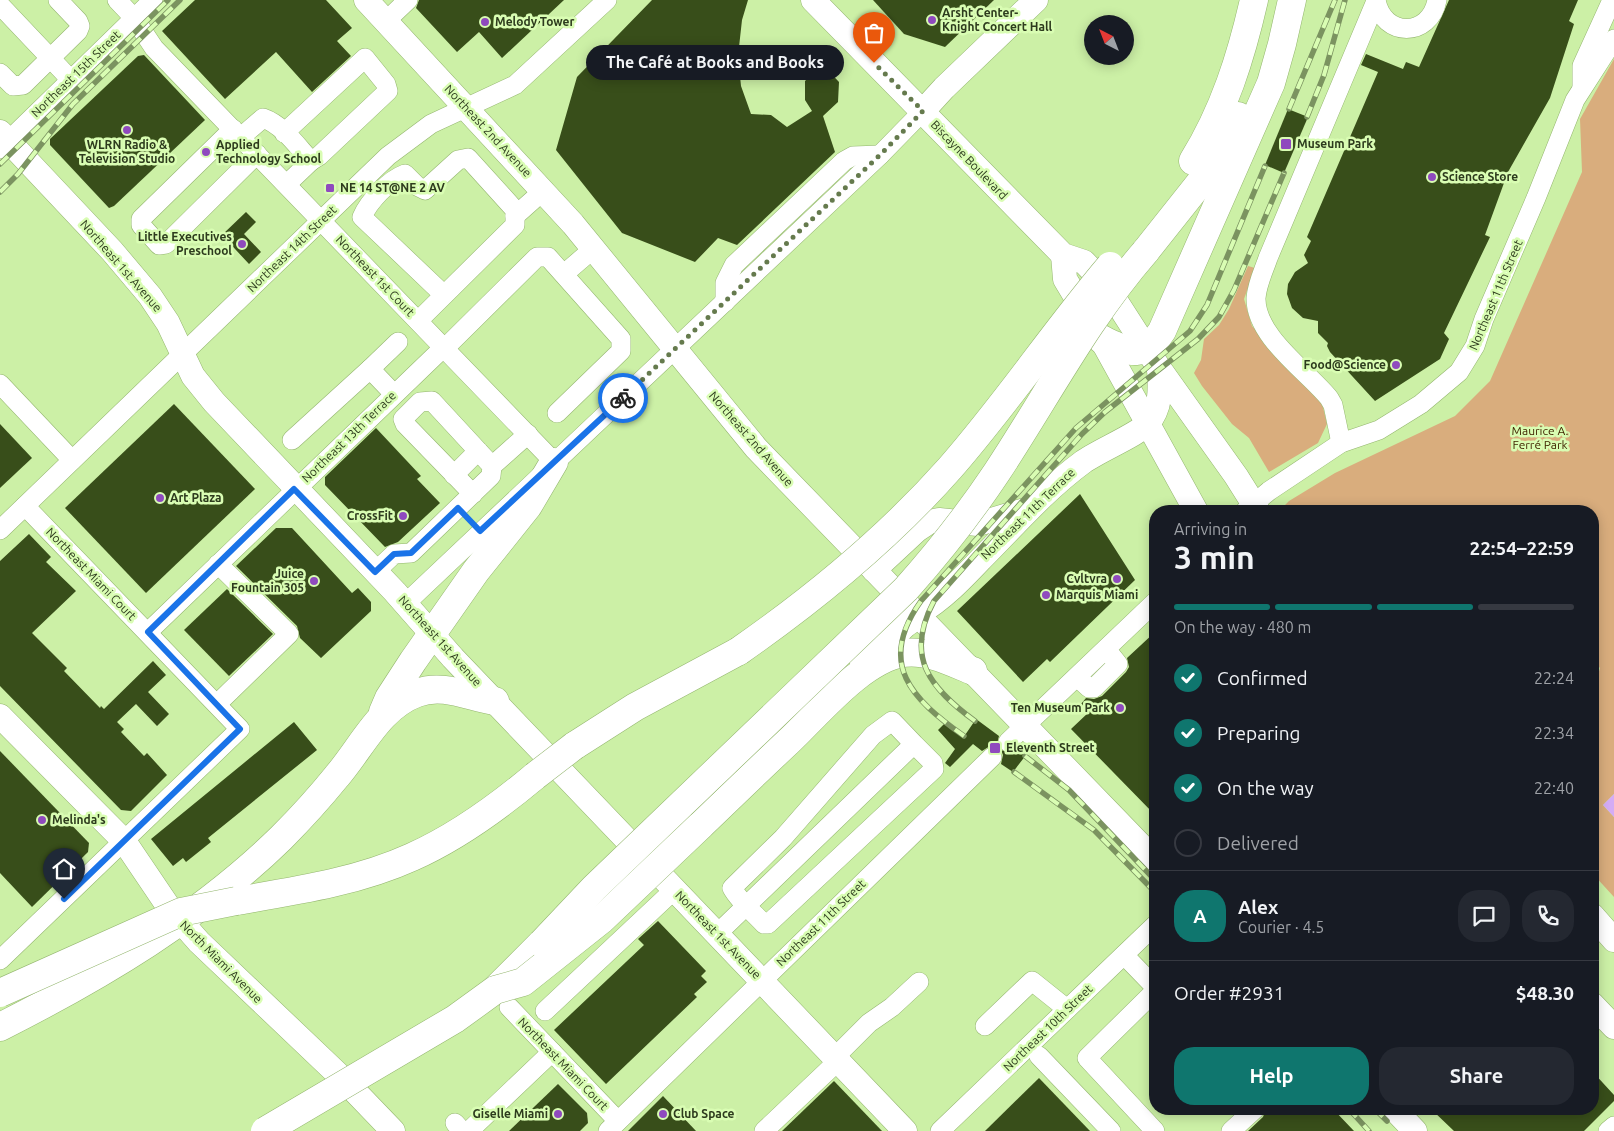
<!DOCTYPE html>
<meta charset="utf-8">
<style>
:root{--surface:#171b24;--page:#242831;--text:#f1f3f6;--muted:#9ea1a6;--line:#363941;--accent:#0f766e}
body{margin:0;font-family:Ubuntu,sans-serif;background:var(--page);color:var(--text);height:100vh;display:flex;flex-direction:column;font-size:19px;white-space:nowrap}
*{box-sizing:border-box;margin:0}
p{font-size:16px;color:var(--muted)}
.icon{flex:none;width:28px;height:28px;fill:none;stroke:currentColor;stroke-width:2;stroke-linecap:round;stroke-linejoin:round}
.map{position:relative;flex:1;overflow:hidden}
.panel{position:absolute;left:1149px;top:505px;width:450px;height:610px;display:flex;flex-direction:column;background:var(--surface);border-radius:20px;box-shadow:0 2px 12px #0003}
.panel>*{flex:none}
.needle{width:32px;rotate:318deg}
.buttons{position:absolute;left:1084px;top:15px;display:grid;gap:10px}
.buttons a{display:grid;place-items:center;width:50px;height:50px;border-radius:50%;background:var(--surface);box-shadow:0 2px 12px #0003;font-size:25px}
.pin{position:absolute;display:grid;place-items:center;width:42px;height:42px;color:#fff;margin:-51px -21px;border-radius:50% 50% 50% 0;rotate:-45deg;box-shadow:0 0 5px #0007}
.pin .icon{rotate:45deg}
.courier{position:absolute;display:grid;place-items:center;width:50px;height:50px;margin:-25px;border:4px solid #1a73e8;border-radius:50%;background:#fff;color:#222;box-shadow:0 1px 6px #0007}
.bubble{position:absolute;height:35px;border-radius:18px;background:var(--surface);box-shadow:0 2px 12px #0003;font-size:16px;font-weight:700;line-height:35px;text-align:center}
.head em{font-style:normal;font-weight:700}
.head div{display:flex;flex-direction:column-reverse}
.head{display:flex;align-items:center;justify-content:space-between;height:85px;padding:0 25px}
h1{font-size:32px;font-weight:700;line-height:38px}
.bar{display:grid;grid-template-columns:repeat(4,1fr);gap:8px 5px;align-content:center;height:60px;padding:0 25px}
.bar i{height:6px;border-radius:4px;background:var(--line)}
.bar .on{background:var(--accent)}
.bar p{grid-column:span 4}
.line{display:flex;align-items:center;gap:12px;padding:0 25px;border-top:1px solid var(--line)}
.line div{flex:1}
.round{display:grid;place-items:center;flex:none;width:52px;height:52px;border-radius:20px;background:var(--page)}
ol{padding:0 25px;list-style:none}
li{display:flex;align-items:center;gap:15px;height:55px}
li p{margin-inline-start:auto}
li .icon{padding:5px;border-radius:50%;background:var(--accent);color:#fff;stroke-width:4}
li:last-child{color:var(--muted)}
li i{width:28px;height:28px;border:2px solid var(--line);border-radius:50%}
.cta{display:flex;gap:10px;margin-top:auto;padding:10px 25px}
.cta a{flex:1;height:58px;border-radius:20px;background:var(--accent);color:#fff;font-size:20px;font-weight:700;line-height:58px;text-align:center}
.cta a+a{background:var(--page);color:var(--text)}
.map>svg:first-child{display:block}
.green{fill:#d9ad7d}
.water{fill:#d4acf5}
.building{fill:#384e1a}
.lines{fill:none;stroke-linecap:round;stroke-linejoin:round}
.minor-casing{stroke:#94b66f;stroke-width:20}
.major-casing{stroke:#94b66f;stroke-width:25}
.highway-casing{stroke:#94b66f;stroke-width:29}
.minor{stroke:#fff;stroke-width:19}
.major{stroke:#fff;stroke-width:24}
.highway{stroke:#fff;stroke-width:28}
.rail-casing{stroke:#7b9360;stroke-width:5.5}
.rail{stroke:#d9fdb3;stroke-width:4;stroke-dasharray:11;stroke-linecap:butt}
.highway-bridge-casing{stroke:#94b66f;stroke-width:29;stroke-linecap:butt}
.highway-bridge{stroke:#fff;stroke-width:28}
.done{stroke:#657a4d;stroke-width:5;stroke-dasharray:0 9}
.route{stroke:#1a73e8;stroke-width:6}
.poi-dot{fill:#8f4abe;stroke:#d9fdb3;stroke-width:2}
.labels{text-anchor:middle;stroke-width:5;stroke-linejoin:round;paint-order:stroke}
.poi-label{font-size:12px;font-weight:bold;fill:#2d3b1d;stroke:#d9fdb3;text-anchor:start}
.street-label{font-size:12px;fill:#2d3b1d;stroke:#d9fdb3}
.park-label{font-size:12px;fill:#402400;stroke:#d9fdb3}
</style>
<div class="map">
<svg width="1614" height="1131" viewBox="0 0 1614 1131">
<rect width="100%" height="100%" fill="#ccf0a6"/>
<!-- green -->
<g class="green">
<path d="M1614,59v735l-11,11 11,12v80l-21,-23 -1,-179 8,-27 -8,-8v-149h-306l-3,-4 6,-6 46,-28 120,-57 35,-35 92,-209 -2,-53z"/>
<path d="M1248,266l7,2 -11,31 8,27 70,77 5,21 -9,19 -49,29 -20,-34 -17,-14 -30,-38 -8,-13 7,-13 3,-21 15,-14 10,-16z"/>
</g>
<!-- water -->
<path class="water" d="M1614,794v23l-11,-12z"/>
<!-- building -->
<g class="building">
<path d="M195,0h131l26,28 -15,13 14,15 -39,36 -36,-40 -51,47 -63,-68z"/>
<path d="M419,0h145l-62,58 -23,-26 -22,20 -41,-44z"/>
<path d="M652,0h96l-6,20 -4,36 3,30 10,28 20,1 16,12 25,-16 -7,-11v-19l18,-16 16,17 -1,20 -15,14 12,36 -98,93 -19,-7 -23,24 -73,-29 -66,-83 21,-73z"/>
<path d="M873,0h121l-49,47 -41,-13z"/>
<path d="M1449,0h129l-9,21 5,3 -24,74 -42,74 -23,63 5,2 -46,96 5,6 -9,20 -65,42 -45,-49 -3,-6 1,-3 -10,-10v-12l-15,-3 -11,-10 -5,-14 1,-10 7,-12 13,-9 -4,-8 7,-14 -4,-4 71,-165 -17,-7 5,-11 37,15 3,-7 13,5z"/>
<path d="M144,55l61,65 -91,86 -5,2 -59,-63v-6l88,-83z"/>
<path d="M1288,109l20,8 -24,56 -19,-8z"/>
<path d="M246,212l10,10 -12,12 17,18 -12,12 -27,-29z"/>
<path d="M174,404l81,85 -109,104 -81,-85z"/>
<path d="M0,424l32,34 -32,30z"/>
<path d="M376,428l45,48 -4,3 23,24 -42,39 -13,5 -60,-62v-8z"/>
<path d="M1080,494l55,86 -85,82 -3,-3 -24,23 -66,-71z"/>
<path d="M276,528h16l60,65 6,-5 13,14v9l-50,47 -21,-20 -3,-12 -61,-60z"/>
<path d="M29,534l22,23 -5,5 30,29 -44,42 35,35 -3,3 36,37 1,-2 3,3 49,-48 13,14 -18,17 21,22 -12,12 -21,-22 -19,18 7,7 -3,3 23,24 3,-3 20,22 -36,36 -10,-1 -121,-124v-125z"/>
<path d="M227,589l46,45 -44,42 -45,-46z"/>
<path d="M1155,632v183l-84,-86 18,-17 -8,-8 5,-6 8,1 8,-3 24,-24 3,-5 -2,-9z"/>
<path d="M976,719l23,17 -2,8 2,4 -9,-2 -8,5 -9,-7 -23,23 -5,-4 10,-14 -17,-19 9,-9 16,17z"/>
<path d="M294,722l23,28 -109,88 3,4 -25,20 -3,-4 -10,8 -22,-27z"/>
<path d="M1017,749l9,6 -13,17 -12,-8 2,-9 -2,-5 9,3z"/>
<path d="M0,751l89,92 -1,9 -56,55 -32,-34z"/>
<path d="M658,921l48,50 -5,5 6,6 -13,12 3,3 -91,87 -52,-54 90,-85 -6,-6z"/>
<path d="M1592,1071l22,24v6l-30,30h-130l-23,-22h161z"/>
<path d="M1039,1078l51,53h-105z"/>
<path d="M834,1081l48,50h-100z"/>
<path d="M558,1084l29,29 1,10 -8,8h-71z"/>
<path d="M663,1096l33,35h-68z"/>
<path d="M1266,1109h67l21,22h-106l15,-14z"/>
</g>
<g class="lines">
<!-- minor casing -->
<g class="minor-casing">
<g id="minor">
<path d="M117,0l17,18 20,30 400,414"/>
<path d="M1376,0c7,38 54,38 61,0"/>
<path d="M0,5l71,75"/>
<path d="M386,21l22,-21"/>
<path d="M0,73l13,13 10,-1 55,-54 2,-5 -2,-5 -20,-21"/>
<path d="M1582,86v-20l30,-66"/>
<path d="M233,129l-92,90v6l18,20 7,-1 91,-90"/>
<path d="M241,137l22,-19c20,7 34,28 48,43l8,-5 69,-65 -2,-7 -21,-26 -81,75"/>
<path d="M0,149l153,-149"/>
<path d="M287,184l24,-23"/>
<path d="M515,216l28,-25"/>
<path d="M564,274l29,-25"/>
<path d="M725,302v-19l9,-18 110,-104 9,-5 27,-1"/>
<path d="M418,321l97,-96v-15l-47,-52 -10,2 -33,30 -8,-4 -12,-12c-16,6 -36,27 -43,43l82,78"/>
<path d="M445,348l92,-91h11l73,82v12l-64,62"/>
<path d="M370,369l28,-27"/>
<path d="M0,384l72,76"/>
<path d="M292,440l78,-71 24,25"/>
<path d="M1341,443l-8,-38 -4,-7c-22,-27 -74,-62 -73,-100 1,-14 8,-28 12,-40l108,-257"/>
<path d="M492,466l36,-32"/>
<path d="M454,475l24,-24"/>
<path d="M1245,511l24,-20 72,-48 38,-13 42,-26 38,-32 16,-26 9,-27 52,-121 39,-98 39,-61"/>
<path d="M0,530l388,-374 43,-32 84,-39 92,-85"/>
<path d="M375,572l19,-18 17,-1 80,-77 1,-10 -60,-65 -12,1 -17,17 2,5 68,70"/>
<path d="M405,604l475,-449 43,-44"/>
<path d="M148,632l296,-285"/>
<path d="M1077,677l12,11h5l24,-24 -12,-15"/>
<path d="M217,704l72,-70 -71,-70"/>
<path d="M1008,742l147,-140"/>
<path d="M717,934l197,-190 19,19 1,6 -166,155h-4c-10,-11 -25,-23 -32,-36l51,-50 90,-103 19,-14 22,23"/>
<path d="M1124,955l31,32"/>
<path d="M0,960l240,-231 -215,-223"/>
<path d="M509,1007l109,114"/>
<path d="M545,1011l129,-121"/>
<path d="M985,1026l47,-45 35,28"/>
<path d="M1039,1056l72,75"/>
<path d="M835,1057l34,-34 23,-16 27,-25"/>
<path d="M455,1123l7,8"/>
<path d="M469,1131l83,-79"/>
<path d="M608,1131l384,-374"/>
<path d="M764,1131l74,-70"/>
<path d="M940,1131l215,-206"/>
<path d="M1155,1131l-68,-73 68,-67"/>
<path d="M1231,1131l24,-22"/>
<path d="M1608,1131l6,-5"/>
</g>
</g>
<!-- major casing -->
<g class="major-casing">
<g id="major">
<path d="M366,0l207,224 183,224 399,412"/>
<path d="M813,0l250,255 21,7 21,22 54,84 77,108 22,35"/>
<path d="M923,111l21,-23 92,-88"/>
<path d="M0,132l112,119 38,45 18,27 25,53 21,26 181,190 58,66 452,473"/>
<path d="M1063,255l2,24 40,67 91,165"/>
<path d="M874,570l43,-40 12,-8 10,-2 39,4 47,-14"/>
<path d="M918,614c25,-15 43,-34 63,-55 33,-33 64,-69 102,-97 15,-11 56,-28 65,-39 14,-16 12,-36 11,-55"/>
<path d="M0,716l124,125 46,68 29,33 144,137 50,52"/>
<path d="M1592,915l22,25"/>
<path d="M1592,1004l22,23"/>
<path d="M1394,1109l21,22"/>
</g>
</g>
<!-- highway casing -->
<g class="highway-casing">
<g id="highway">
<path d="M1193,161c31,-50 48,-104 61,-161"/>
<path d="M1145,252l58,-73 35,-63"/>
<path d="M1101,339c28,13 41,22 61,-8l109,-248 11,-39 10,-44"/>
<path d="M864,663l40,-39 14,-10"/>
<path d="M383,712l6,-14 24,-37 63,-90 52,-65 26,-44"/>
<path d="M574,746l61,-39 104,-56"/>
<path d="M700,826c29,-28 58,-56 88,-84 30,-28 74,-83 116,-89 24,-3 47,9 69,18"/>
<path d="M236,901c59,-10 121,-19 176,-44 45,-20 86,-50 123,-81"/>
<path d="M495,990l47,-47"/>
<path d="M0,1027c101,-51 200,-110 281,-189 20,-20 39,-41 56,-62 25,-29 42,-69 80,-83 26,-10 52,4 78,8"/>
</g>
</g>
<!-- minor -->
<use href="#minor" class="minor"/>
<!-- major -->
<use href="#major" class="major"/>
<!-- highway -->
<use href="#highway" class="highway"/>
<!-- rail casing -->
<g class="rail-casing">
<g id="rail">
<path d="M1289,109l46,-109"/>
<path d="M1307,117l17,-42 21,-75"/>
<path d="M0,164l168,-164"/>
<path d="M0,192l18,-18 55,-70 107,-104"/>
<path d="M975,721c-45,-33 -71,-64 -41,-120l148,-167 23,-22 93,-73 21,-22 15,-27 50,-117"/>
<path d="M964,736c-52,-37 -88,-72 -43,-135l155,-173 114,-97 17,-26 58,-139"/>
<path d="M1025,756l44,34 86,90"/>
<path d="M1014,772l80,58 61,62"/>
<path d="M1349,1109l20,22"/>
<path d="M1375,1109l12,12"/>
</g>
</g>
<!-- rail -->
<use href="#rail" class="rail"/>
<!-- highway-bridge casing -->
<g class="highway-bridge-casing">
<g id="highway-bridge">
<path d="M739,651c76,-53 150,-114 211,-183 57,-65 104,-136 160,-202"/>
<path d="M535,776l39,-30"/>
<path d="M542,943l52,-55 312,-299c33,-37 63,-75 91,-117 49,-74 89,-152 148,-220"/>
<path d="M0,993l181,-81 55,-11"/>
<path d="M265,1131l190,-112 40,-29 28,-8 78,-62 99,-94"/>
</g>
</g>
<!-- highway-bridge -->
<use href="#highway-bridge" class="highway-bridge"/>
</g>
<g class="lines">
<!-- done -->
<path class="done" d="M623,398l257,-243 43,-44 -49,-48"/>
<!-- route -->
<path class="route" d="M64,899l176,-170 -92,-97 146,-143 81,83 19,-18 17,-1 47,-45 22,23 143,-133"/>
</g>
<!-- markers -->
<g class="poi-dot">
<circle cx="932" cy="20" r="5"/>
<circle cx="485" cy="22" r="5"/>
<circle cx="127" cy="130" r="5"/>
<rect x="1280" y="138" width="12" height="12" rx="2.5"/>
<circle cx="206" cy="152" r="5"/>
<circle cx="1432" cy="177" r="5"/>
<rect x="325" y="183" width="10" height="10" rx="2.5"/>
<circle cx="242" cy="244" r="5"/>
<circle cx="1396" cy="365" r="5"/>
<circle cx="160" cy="498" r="5"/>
<circle cx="403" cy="516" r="5"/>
<circle cx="1117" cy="579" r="5"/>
<circle cx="314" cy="581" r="5"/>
<circle cx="1046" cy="595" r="5"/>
<circle cx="1120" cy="708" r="5"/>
<rect x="989" y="742" width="12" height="12" rx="2.5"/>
<circle cx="42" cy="820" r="5"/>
<circle cx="558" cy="1114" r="5"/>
<circle cx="663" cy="1114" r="5"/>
</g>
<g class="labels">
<!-- poi labels -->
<g class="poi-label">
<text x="942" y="17">Arsht Center-<tspan x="942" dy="14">Knight Concert Hall</tspan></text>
<text x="495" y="26">Melody Tower</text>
<text x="1297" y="148">Museum Park</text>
<text x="127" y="149" text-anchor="middle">WLRN Radio &amp;<tspan x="127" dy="14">Television Studio</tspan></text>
<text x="216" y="149">Applied<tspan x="216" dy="14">Technology School</tspan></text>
<text x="1442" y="181">Science Store</text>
<text x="340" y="192">NE 14 ST@NE 2 AV</text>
<text x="232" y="241" text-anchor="end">Little Executives<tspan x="232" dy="14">Preschool</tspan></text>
<text x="1386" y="369" text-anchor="end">Food@Science</text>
<text x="170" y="502">Art Plaza</text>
<text x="393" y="520" text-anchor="end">CrossFit</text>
<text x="304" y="578" text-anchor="end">Juice<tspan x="304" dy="14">Fountain 305</tspan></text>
<text x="1107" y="583" text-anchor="end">Cvltvra</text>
<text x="1056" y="599">Marquis Miami</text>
<text x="1110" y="712" text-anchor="end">Ten Museum Park</text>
<text x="1006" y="752">Eleventh Street</text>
<text x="52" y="824">Melinda's</text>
<text x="548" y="1118" text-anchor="end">Giselle Miami</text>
<text x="673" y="1118">Club Space</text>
</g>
<!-- street labels -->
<g class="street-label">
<text transform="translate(76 74) rotate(-44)" y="4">Northeast 15th Street</text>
<text transform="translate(488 131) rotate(47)" y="4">Northeast 2nd Avenue</text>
<text transform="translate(969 160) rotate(46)" y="4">Biscayne Boulevard</text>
<text transform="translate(292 249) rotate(-44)" y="4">Northeast 14th Street</text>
<text transform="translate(121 266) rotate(49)" y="4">Northeast 1st Avenue</text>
<text transform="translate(375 276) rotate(46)" y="4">Northeast 1st Court</text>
<text transform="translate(1496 295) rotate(-67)" y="4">Northeast 11th Street</text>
<text transform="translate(349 437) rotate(-44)" y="4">Northeast 13th Terrace</text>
<text transform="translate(751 439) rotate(49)" y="4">Northeast 2nd Avenue</text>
<text transform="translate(1028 514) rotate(-44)" y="4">Northeast 11th Terrace</text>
<text transform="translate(91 574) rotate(46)" y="4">Northeast Miami Court</text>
<text transform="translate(440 641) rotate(48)" y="4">Northeast 1st Avenue</text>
<text transform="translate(821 923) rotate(-44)" y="4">Northeast 11th Street</text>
<text transform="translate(718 935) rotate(46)" y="4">Northeast 1st Avenue</text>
<text transform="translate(221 962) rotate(45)" y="4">North Miami Avenue</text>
<text transform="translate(1048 1028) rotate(-44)" y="4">Northeast 10th Street</text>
<text transform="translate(563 1064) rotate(46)" y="4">Northeast Miami Court</text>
</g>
<!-- park labels -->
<g class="park-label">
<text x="1540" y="435">Maurice A.<tspan x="1540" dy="14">Ferré Park</tspan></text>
</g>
</g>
</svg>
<div class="buttons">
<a><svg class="needle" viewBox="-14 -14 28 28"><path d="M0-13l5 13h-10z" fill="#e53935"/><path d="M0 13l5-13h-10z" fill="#9ea1a6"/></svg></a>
</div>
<div class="pin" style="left:874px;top:63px;background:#ea580c"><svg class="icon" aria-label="bag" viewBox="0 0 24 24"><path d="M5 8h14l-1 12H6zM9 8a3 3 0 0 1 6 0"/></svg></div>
<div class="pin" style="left:64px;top:899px;background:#1f2937"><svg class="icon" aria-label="home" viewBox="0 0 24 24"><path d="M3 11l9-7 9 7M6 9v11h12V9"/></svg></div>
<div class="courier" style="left:623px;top:398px"><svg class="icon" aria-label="bike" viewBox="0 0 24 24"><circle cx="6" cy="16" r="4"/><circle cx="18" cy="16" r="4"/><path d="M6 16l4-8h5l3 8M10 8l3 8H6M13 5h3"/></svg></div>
<div class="bubble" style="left:586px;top:45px;width:258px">The Café at Books and Books</div>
<section class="panel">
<div class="head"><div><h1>3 min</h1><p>Arriving in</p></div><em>22:54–22:59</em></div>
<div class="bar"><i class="on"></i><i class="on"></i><i class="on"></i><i></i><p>On the way · 480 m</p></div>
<ol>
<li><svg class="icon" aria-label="check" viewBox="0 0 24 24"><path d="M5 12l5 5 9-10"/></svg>Confirmed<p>22:24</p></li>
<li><svg class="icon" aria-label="check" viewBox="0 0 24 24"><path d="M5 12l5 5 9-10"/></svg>Preparing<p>22:34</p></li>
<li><svg class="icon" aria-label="check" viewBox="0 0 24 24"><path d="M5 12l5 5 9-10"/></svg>On the way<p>22:40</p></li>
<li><i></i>Delivered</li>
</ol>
<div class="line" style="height:90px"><b class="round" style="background:var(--accent);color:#fff">A</b><div><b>Alex</b><p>Courier · 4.5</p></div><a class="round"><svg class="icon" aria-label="chat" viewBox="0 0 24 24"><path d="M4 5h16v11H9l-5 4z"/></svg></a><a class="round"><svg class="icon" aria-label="phone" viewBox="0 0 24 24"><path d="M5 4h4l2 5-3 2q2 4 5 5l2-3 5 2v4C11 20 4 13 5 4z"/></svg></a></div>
<div class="line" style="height:65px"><div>Order #2931</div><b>$48.30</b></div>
<div class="cta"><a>Help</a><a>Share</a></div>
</section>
</div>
